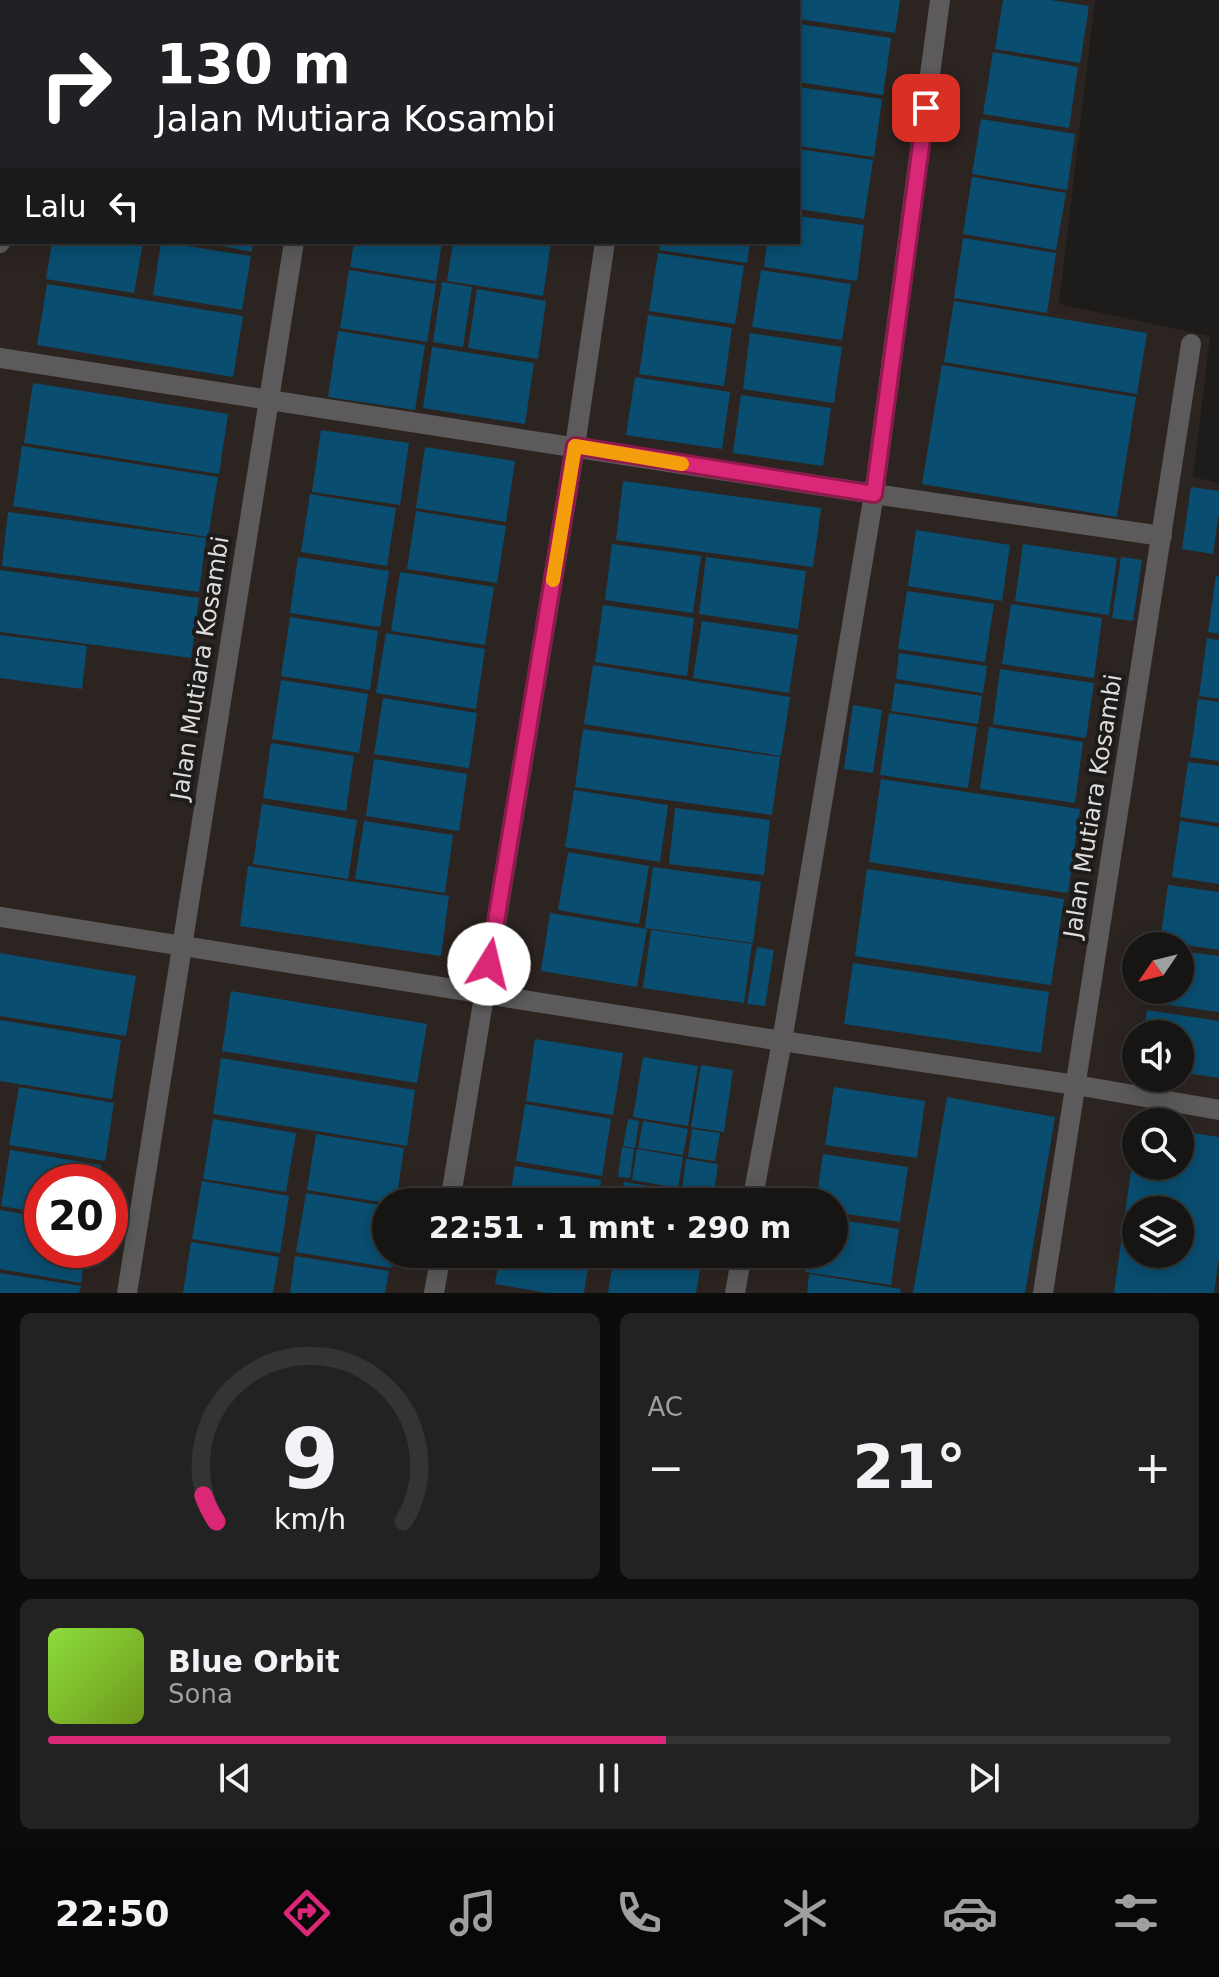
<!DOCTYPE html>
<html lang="id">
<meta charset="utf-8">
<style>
body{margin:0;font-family:"DejaVu Sans",sans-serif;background:#232222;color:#f1f3f6;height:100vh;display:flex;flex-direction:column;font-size:30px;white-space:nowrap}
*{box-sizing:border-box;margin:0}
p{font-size:26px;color:#9e9fa0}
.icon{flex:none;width:44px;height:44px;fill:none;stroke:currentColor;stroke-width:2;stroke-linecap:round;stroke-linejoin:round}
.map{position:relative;height:1293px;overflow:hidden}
.panel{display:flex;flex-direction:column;gap:20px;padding:20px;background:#0c0c0b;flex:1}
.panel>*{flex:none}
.guide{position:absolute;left:0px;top:0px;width:800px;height:244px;box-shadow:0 4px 20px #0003,0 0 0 2px #353434;background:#202124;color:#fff;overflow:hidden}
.needle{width:52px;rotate:235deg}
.tools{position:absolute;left:1122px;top:932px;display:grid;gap:16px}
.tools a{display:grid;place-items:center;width:72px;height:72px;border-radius:50%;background:#161514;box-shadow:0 4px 20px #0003,0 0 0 2px #353434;font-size:40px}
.speed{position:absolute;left:24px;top:1164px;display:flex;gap:16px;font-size:40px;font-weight:700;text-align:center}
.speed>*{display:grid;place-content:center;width:104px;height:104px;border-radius:50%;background:#161514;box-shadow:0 4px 20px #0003,0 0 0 2px #353434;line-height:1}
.speed .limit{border:12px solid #d22;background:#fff;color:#111}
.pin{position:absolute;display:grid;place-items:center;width:68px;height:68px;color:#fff;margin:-34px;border-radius:16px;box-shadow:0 4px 12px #0006}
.me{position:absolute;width:88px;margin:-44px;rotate:9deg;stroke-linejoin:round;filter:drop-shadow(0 0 6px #0008)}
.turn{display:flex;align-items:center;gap:28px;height:168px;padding:0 24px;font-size:36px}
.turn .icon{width:104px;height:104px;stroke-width:2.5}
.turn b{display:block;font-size:56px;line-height:68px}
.then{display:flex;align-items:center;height:76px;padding:0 24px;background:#0003;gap:16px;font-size:30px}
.big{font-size:60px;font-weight:700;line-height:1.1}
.panel .card{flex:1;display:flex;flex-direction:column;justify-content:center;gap:12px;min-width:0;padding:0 28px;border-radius:12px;background:#232222}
.panel .dial{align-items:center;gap:0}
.dial svg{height:208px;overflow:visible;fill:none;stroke:#353434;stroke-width:7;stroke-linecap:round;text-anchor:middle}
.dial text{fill:#f1f3f6;stroke:none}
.song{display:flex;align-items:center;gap:24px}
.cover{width:96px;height:96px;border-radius:12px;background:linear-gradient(135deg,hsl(90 70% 55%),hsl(80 70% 35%))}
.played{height:8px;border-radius:4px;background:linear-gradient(90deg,#db2777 55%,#353434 55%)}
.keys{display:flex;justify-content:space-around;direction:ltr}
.heat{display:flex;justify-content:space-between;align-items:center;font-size:44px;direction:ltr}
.panel .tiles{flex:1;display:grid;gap:20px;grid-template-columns:1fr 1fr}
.card:last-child{grid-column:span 2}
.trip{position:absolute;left:372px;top:1188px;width:476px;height:80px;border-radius:40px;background:#161514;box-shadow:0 4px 20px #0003,0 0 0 2px #353434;font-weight:700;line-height:80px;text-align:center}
.dock{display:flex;height:128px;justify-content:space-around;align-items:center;background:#090808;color:#9e9fa0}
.dock .icon{width:56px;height:56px}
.dock .active{color:#db2777}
.dock b{font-size:36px;color:#f1f3f6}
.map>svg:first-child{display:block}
.built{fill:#2c2420;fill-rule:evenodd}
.building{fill:#094e71;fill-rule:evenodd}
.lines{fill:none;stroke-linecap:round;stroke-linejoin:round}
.minor{stroke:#5c5a5a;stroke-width:20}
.route-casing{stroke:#8e194d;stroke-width:20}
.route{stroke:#db2777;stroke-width:14}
.slow{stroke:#f59e0b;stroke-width:14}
.labels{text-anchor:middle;stroke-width:8;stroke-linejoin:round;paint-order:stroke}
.street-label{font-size:24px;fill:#dfdddc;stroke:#1e1c1b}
</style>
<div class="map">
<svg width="1219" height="1293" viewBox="0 0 1219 1293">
<rect width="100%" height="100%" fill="#1e1c1b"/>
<path class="built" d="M0 0H1095L1059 304 1210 336 1193 477 1219 483V1293H0ZM2 2H798V242H2ZM1136 946H1180V990H1136ZM1136 1034H1180V1078H1136ZM1136 1122H1180V1166H1136ZM42 1182H110V1250H42ZM386 1202H834V1254H386ZM1136 1210H1180V1254H1136Z"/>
<g class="building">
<polygon points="798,0 900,0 895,33 798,19"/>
<polygon points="1003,0 1050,0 1089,6 1080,63 995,49"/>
<polygon points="800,24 891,38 883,95 798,82"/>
<polygon points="993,52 1078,67 1069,128 983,114"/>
<polygon points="798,87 882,99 874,157 798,146"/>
<polygon points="981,119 1075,134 1067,190 972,174"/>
<polygon points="798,149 873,160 864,219 798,209"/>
<polygon points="972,177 1066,193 1056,250 963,234"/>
<polygon points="798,216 864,225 857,281 764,267 767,242 798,242"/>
<polygon points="963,238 1056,253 1047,313 954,298"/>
<polygon points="52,242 143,242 134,293 46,279"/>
<polygon points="161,242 251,256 242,310 153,295"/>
<polygon points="201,242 253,242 252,252"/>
<polygon points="354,242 442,242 436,281 350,267"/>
<polygon points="453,242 551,242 543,296 447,281"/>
<polygon points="660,242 750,242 747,263 659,250"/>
<polygon points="658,253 744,266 735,324 649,311"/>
<polygon points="349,270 436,284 427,342 340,328"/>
<polygon points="761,270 851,284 842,340 752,327"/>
<polygon points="442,282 472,287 463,347 433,342"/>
<polygon points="47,284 243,316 233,377 37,345"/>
<polygon points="477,289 546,301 538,359 468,348"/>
<polygon points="954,301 1147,333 1137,394 944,362"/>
<polygon points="648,315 732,328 724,386 639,374"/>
<polygon points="338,331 425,345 415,410 328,397"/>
<polygon points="750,333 842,347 834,403 743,389"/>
<polygon points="432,347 534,363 525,424 423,408"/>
<polygon points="942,365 1136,397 1117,517 922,484"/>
<polygon points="635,377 730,392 722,449 626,435"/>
<polygon points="33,383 228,414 219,474 24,443"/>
<polygon points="741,395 831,408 823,466 733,453"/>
<polygon points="321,430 409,443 400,505 312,492"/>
<polygon points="22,446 218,477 208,537 13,506"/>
<polygon points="425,447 515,461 506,522 416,508"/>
<polygon points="623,481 821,508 813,567 616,540"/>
<polygon points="1191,487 1219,491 1219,512 1213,554 1182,549"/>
<polygon points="310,494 396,508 387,566 301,552"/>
<polygon points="416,511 506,526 497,583 407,569"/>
<polygon points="8,512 206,538 199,592 2,566"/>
<polygon points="916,530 1010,545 1002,601 908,586"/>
<polygon points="612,544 701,556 693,613 605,600"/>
<polygon points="1023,544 1117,558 1109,615 1015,601"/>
<polygon points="298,557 389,571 380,627 290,613"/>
<polygon points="706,557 806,571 798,629 699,614"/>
<polygon points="1121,557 1142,560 1133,621 1112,618"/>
<polygon points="0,570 199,598 191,658 0,632"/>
<polygon points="400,572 494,587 485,645 391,631"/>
<polygon points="1216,576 1219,577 1219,634 1208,632"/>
<polygon points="907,591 994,604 985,662 898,649"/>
<polygon points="1011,604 1102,618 1094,678 1002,664"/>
<polygon points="603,605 694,618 687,676 595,662"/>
<polygon points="290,617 378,631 370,690 281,676"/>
<polygon points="702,621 798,635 789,693 693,678"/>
<polygon points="386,633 485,649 476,709 376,693"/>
<polygon points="0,635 87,646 82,689 0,678"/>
<polygon points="1207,638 1219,640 1219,699 1199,696"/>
<polygon points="899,653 987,666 983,693 896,679"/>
<polygon points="593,665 790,697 781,756 584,724"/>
<polygon points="1000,669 1094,683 1086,738 993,724"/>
<polygon points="281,680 368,694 359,753 272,739"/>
<polygon points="895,683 982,696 978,724 891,711"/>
<polygon points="383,698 477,713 469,768 374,754"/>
<polygon points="1198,699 1219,702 1219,761 1190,757"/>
<polygon points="853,705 882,710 873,773 844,769"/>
<polygon points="889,713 977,727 968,788 880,775"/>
<polygon points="989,727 1083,742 1075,803 980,789"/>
<polygon points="583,729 780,757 772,815 575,787"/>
<polygon points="271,743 354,756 346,811 263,798"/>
<polygon points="374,759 467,774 459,831 366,816"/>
<polygon points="1188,762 1219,766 1219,823 1180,817"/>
<polygon points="881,779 1080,809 1068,893 869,862"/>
<polygon points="574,790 668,805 660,862 565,847"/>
<polygon points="262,804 357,820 348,879 253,864"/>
<polygon points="675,808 770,820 764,875 669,864"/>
<polygon points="364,821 453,835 445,893 355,879"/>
<polygon points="1180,821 1219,827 1219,884 1172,877"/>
<polygon points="568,852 649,866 639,924 558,910"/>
<polygon points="248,866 449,896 441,956 240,926"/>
<polygon points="653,867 761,882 753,943 645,928"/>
<polygon points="867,869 1064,899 1051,985 855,956"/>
<polygon points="1168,885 1219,892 1219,950 1160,941"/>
<polygon points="550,913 647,929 637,987 541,971"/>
<polygon points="651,930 752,944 744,1003 643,988"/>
<polygon points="757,947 774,950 765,1006 747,1004"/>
<polygon points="1180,951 1219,956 1219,1012 1148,1002 1149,990 1180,990"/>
<polygon points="0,953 136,976 126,1036 0,1016"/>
<polygon points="853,963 1049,992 1041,1053 844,1024"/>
<polygon points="231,991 427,1024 417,1083 222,1051"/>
<polygon points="1147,1010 1219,1021 1219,1078 1180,1072 1180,1034 1144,1034"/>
<polygon points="0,1020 121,1040 112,1099 0,1081"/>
<polygon points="535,1039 623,1053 613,1115 526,1101"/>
<polygon points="643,1057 698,1066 688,1126 633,1117"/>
<polygon points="221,1058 415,1090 407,1146 213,1114"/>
<polygon points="701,1065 733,1070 724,1132 691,1127"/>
<polygon points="19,1087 114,1103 105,1161 9,1145"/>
<polygon points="834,1087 925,1101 917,1158 825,1145"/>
<polygon points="947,1097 1055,1117 1025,1293 913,1293"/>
<polygon points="525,1104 611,1119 602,1176 516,1161"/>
<polygon points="213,1119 296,1133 286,1192 203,1179"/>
<polygon points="628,1119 639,1121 635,1148 623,1146"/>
<polygon points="643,1121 688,1129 683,1155 638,1148"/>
<polygon points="692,1129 720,1133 715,1161 688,1157"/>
<path d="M1180 1131 1219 1137V1257L1214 1293H1114L1134 1149 1136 1166H1180ZM1136 1210H1180V1254H1136Z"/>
<polygon points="316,1134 404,1148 396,1202 386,1203 307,1190"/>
<polygon points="622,1147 634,1149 630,1178 618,1177"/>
<polygon points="637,1149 683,1157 678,1188 632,1180"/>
<polygon points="10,1150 101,1165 98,1182 42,1182 42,1213 1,1206"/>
<polygon points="823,1154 908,1167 900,1222 834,1212 834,1202 816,1202"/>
<polygon points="686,1159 718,1164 714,1194 682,1189"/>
<polygon points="515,1166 601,1180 598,1202 509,1202"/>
<polygon points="202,1181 289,1196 280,1253 192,1239"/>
<polygon points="624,1182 712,1196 711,1202 621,1202"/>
<polygon points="306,1193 386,1206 386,1254 393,1254 391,1268 296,1252"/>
<polygon points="0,1210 42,1217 42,1250 86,1250 81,1283 0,1269"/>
<polygon points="834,1219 899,1229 891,1285 805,1272 808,1254 834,1254"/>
<polygon points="191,1242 279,1257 273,1293 183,1293"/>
<polygon points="500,1254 590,1254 584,1293 548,1293 495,1284"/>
<polygon points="614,1254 683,1254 702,1257 696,1293 608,1293"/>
<polygon points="295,1256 389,1271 385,1293 290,1293"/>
<polygon points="0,1273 81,1286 79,1293 0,1293"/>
<polygon points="809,1274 901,1289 900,1293 807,1293"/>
</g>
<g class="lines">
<g class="minor">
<polyline points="36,2 36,0"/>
<polyline points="331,2 332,0"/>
<polyline points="641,2 641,0"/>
<polyline points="0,243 2,230"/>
<polyline points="0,358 874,494 1162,536"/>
<polyline points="0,917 782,1041 1076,1085 1219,1110"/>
<polyline points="450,1202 575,446 605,242"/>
<polyline points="752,1202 782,1041 874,494 940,0"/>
<polyline points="127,1293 294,242"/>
<polyline points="434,1293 441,1254"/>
<polyline points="735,1293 742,1254"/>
<polyline points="1043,1293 1191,344"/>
</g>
</g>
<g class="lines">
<g class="route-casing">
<polyline id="route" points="489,964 575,446 874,494 926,108"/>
</g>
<use href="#route" class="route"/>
<polyline class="slow" points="553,580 575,446 682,464"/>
</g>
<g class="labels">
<g class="street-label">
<text transform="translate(200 668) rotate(-81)" y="8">Jalan Mutiara Kosambi</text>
<text transform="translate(1093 806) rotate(-81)" y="8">Jalan Mutiara Kosambi</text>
</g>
</g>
</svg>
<div class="tools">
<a><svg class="needle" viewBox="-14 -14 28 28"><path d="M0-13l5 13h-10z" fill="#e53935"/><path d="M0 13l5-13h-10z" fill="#9e9fa0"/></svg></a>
<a><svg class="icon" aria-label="sound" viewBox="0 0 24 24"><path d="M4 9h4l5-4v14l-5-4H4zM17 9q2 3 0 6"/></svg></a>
<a><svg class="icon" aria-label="search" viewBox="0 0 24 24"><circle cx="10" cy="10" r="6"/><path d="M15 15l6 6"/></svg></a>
<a><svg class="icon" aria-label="layers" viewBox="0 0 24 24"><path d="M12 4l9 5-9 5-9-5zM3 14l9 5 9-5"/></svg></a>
</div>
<div class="speed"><div class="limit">20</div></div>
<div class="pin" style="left:926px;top:108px;background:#d93025"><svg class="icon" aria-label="arrive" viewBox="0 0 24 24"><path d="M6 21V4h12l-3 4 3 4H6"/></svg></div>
<svg class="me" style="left:489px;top:964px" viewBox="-20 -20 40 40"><circle r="19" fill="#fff"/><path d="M0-13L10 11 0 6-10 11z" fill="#db2777"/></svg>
<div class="trip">22:51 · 1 mnt · 290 m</div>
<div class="guide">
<div class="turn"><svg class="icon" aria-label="right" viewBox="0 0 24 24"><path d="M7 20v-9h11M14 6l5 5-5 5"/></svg><div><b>130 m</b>Jalan Mutiara Kosambi</div></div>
<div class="then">Lalu<svg class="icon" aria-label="left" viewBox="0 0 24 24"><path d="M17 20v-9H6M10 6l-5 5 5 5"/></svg></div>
</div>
</div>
<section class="panel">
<div class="tiles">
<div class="card dial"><svg viewBox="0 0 100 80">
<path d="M14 69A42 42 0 1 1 86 69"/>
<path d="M14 69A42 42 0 0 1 9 59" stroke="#db2777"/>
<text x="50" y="56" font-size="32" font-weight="700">9</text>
<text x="50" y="72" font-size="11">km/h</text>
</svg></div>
<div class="card"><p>AC</p>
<div class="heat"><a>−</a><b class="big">21°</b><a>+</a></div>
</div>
<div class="card">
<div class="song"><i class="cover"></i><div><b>Blue Orbit</b><p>Sona</p></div></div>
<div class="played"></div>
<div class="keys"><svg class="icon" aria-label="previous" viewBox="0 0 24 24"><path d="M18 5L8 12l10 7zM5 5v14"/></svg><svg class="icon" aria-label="pause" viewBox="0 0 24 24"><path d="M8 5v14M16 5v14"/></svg><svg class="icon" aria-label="next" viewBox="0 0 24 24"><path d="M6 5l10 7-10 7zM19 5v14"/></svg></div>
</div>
</div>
</section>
<nav class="dock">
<b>22:50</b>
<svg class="icon active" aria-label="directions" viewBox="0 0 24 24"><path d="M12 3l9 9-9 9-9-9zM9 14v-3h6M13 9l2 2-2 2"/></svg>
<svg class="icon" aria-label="music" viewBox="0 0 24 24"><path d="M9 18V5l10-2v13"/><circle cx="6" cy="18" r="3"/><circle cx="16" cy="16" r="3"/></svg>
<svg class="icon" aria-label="phone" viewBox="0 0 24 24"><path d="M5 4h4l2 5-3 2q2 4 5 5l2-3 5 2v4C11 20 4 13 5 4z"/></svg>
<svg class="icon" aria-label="climate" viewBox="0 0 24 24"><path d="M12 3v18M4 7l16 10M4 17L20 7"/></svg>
<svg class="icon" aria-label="car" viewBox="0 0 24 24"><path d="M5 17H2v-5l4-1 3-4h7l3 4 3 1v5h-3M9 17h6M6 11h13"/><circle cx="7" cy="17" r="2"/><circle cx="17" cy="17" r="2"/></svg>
<svg class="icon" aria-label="filters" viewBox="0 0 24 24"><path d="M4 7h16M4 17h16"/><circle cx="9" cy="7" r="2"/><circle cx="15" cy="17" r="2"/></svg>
</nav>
